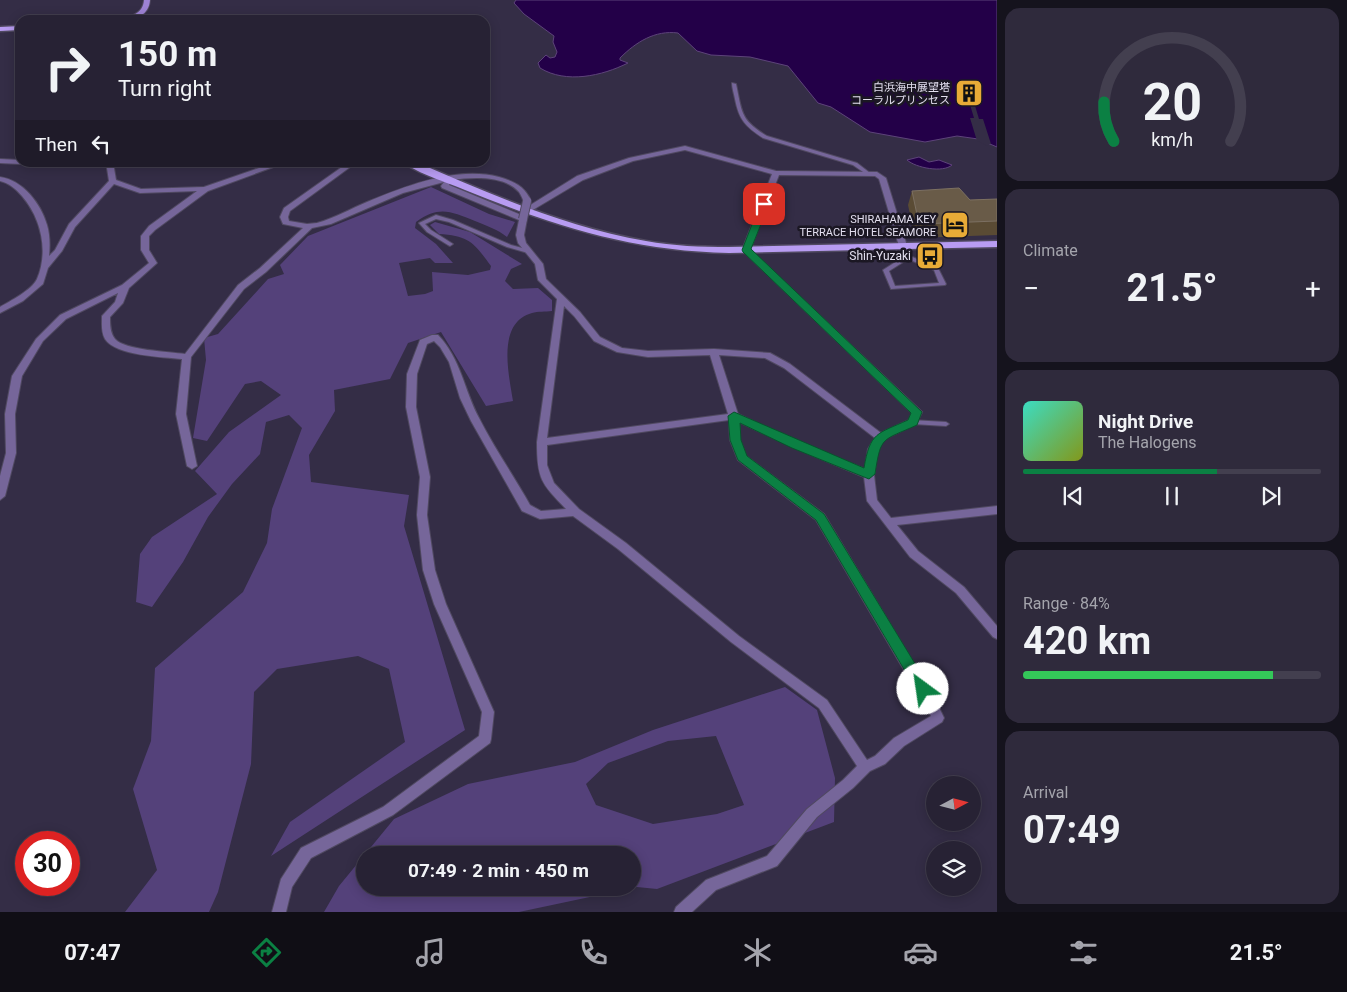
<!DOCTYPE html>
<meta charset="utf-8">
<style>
body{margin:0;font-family:Roboto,"Noto Sans JP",sans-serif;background:#2f2a3c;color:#f1f3f6;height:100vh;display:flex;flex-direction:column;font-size:19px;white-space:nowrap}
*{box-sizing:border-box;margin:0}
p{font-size:16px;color:#a4a4ac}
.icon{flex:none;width:28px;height:28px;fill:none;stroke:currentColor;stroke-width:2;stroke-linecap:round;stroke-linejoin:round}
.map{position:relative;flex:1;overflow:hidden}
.drawer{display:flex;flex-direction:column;gap:8px;padding:8px;background:#15131d;width:350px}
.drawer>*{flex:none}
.top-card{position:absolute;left:15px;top:15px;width:475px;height:152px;border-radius:15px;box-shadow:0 2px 12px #0003,0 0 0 1px #433f4f;background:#272234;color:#f1f3f6;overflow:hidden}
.needle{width:32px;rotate:83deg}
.tools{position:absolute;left:926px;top:776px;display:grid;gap:10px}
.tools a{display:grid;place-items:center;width:55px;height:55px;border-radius:50%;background:#272234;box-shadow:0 2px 12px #0003,0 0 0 1px #433f4f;font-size:25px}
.speed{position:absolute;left:15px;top:831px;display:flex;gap:10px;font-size:25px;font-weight:700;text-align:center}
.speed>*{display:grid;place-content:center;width:65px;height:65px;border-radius:50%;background:#272234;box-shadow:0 2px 12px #0003,0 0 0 1px #433f4f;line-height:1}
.speed .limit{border:8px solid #d22;background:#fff;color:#111}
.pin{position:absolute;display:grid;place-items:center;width:42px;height:42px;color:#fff;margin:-21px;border-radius:10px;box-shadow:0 2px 8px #0006}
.me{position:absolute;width:55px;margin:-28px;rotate:329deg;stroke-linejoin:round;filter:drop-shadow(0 0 4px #0008)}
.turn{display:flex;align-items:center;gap:18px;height:105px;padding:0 20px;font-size:22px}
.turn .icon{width:65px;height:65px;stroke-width:2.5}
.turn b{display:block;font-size:35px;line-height:42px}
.then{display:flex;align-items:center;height:48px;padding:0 20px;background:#0003;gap:10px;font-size:19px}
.big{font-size:38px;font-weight:700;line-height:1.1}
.drawer .widget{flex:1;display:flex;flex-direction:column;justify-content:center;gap:8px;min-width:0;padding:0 18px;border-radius:15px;background:#2f2a3c}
.drawer .dial{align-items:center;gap:0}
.dial svg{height:130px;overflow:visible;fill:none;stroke:#433f4f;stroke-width:7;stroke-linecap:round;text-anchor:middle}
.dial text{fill:#f1f3f6;stroke:none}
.song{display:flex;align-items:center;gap:15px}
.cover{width:60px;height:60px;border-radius:8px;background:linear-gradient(135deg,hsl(170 70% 55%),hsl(70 70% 35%))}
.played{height:5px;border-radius:2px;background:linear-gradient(90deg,#0b8043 65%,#433f4f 65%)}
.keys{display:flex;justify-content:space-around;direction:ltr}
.heat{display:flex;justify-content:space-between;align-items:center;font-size:28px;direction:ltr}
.charge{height:8px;border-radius:4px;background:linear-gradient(90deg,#34c759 84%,#433f4f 0)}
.trip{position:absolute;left:356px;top:846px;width:285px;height:50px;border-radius:25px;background:#272234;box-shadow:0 2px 12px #0003,0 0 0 1px #433f4f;font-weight:700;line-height:50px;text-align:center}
.tabs{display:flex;height:80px;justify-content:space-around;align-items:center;background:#100e15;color:#a4a4ac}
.tabs .icon{width:35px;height:35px}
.tabs .on{color:#0b8043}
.tabs b{font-size:22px;color:#f1f3f6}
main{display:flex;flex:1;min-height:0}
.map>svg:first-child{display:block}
.green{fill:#54417a;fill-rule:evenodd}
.water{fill:#230048;stroke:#5d437a}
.pier{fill:#342d46}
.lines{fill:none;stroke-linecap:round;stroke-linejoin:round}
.lane-casing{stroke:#504961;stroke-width:2}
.street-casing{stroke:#504961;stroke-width:2}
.secondary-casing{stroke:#504961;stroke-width:2}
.primary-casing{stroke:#504961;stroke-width:3}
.lane{fill:#76669a;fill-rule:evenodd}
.street{fill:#76669a;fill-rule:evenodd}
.secondary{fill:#9d82d5;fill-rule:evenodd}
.primary{fill:#b89cf2;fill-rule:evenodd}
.street-bridge-casing{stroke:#504961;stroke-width:10;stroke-linecap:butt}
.street-bridge{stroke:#76669a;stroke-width:8}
.wall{fill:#5a4b34}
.building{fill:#695b48;stroke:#7c7062}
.route{fill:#0b8043;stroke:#07532c}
.labels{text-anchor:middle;stroke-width:5;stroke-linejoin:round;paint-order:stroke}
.far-poi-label{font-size:11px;fill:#e3dfef;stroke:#1b1723;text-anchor:end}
.poi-label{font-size:12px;fill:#e3dfef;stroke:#1b1723;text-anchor:end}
</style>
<main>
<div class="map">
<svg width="997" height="912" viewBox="0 0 997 912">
<rect width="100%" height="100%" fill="#342d46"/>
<g class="green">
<path d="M431 187 489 214 515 222 507 237C497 229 487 226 475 221 451 212 440 205 416 222L415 228 436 244 453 263H435L430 258 399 263 408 296 425 294 433 291 432 272 468 275 490 270 491 266C474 243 470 236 439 234L430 225 435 222 470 232 522 264 511 269 505 281 513 289 538 288 552 300V311C545 312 538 311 532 313 496 323 509 375 513 401L486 406 441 332 408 343 390 379 334 390 335 411 309 455 311 482 409 495 404 526 465 730 271 856 290 822 405 742 389 669 358 656 277 669 254 692 251 764 218 892 209 912H125L157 870 133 789 151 741 155 668 243 592 267 543 272 509 302 428 289 415 266 422 260 454 232 484 208 517 183 562 152 607 136 602 140 554 152 537 217 494 195 471 229 432 281 395 261 381 245 384 207 441 193 438 206 360 204 338 218 334 268 279 284 274 280 265 308 236Z"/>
<path d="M785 687 817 710 835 778 834 822 657 889 637 887 519 912H324L339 886 394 819 468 784 575 762 653 730ZM716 736 744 805 717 814 653 824 596 805 586 784 608 763 668 741ZM365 855H632V888H365Z"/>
</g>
<g class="water">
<path d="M516 0H997V147L978 139 957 136 925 142 870 132 831 107 818 103 788 66 750 57 711 55 697 51 678 33C655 30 636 42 620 58V60L628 63C602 76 566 84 540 68L538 63 546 55 550 58 555 57 557 52 553 42 554 36 524 14 514 3Z"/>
<path d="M919 157 929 162 939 160 952 165C943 173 916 168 907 160Z"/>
</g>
<polygon class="pier" points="963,88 973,89 981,95 973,99 979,119 983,119 991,144 988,144 988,146 977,141 970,118 974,118 968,98 956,92"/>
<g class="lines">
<g class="lane-casing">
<g id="lane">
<path d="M732 83 736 84C742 112 740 120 767 136L857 163 870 173 866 174 853 165 763 138C746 127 739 120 735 99 734 94 732 88 732 83Z"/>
<polygon points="436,215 453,220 511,245 530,250 531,251 528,253 507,247 449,222 436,219 425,224 431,230 453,244 450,246 448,245 427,232 419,223"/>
<path d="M903 244 906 246 910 256 938 268 946 284 945 285 891 289 883 270 905 256 900 246ZM908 259 934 270 939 283 895 286 889 271Z"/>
<polygon points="911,420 946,422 949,424 946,426 913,424 911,424 910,422"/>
</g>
</g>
<g class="street-casing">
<g id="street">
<path d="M685 146 776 171 877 172 886 178 907 246 906 248H903L899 246 879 179 875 176 779 175 750 250 922 412 916 424 884 439 878 449 874 475 877 500 891 518 997 506V514L897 525 918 551 964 587 997 626V639L993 637 956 593 910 557 867 501 864 477 793 447 739 422 740 440 746 456 824 514 936 701 944 718 942 722 904 746 885 764 870 771 853 788 817 817 777 866 716 890 692 912H674L676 907 706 880 767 856 807 809 843 780 857 766 819 708 731 642 618 549 573 516 540 519 522 511 471 421 460 398 449 362 440 347 434 341 427 344 417 374 416 407 430 477 427 515 435 570 446 604 494 712 491 739 490 743 393 815 311 858 292 887 286 912H272L281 879 301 848 383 807 479 736 482 712 434 604 423 570 417 515 420 477 406 407 407 374 420 340 432 335H438C461 359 464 390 479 418 494 448 514 476 530 505L541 511 566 509C541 483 537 479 537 442L557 299 538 280 535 264 518 243 516 235 519 220 442 188 441 186 444 182 403 193 331 224 312 228 266 272 244 289 191 357 186 414 197 466 192 469 187 466 176 414 182 359C163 357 116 356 105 339 101 332 102 324 102 316L115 302 118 293 66 319 43 341 22 376 15 414 16 453 5 496 0 500V476L6 453 5 414 12 376 36 339 60 315 122 285 149 263 141 250V236L149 226 197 191 140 193 114 184 75 227 62 251 48 268 43 284 23 301 0 313V307C10 301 32 290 37 279 49 251 41 218 22 196 16 189 9 183 0 181V177C23 180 41 204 47 225 50 235 50 246 49 256L55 250 69 224 109 181 106 162H113L116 180 141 189 204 187 276 162H287L208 191 155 230 149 236V250L157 263 129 288 123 303 110 317C110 324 110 333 115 339 124 350 170 352 185 354L238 285 260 268 303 228 283 224 280 217 284 208 349 162H357L290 211 288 217 289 221 307 224 317 223C335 218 350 209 367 202 406 186 456 166 499 177 513 181 525 186 531 201L527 203H524C523 199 521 195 519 192 504 175 472 177 452 180L449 185 526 217 527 219 524 235 526 243 543 264 546 279 580 312 600 337 622 348 648 351 714 349 770 353 790 364 881 433 909 420 912 413 742 250 772 174 685 150 633 161 583 180 531 211H528L524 209 577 176 629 158ZM564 306 574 316 594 341 617 352 648 357 710 355 728 414 547 438ZM719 355 765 358 784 368 875 438 868 449 865 469 799 443 738 414ZM729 420 730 440 738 460 816 520 931 716 894 738 875 756 867 760 827 700 739 636 626 543 579 509 554 483 547 465V445Z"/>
<polygon points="0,159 20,160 20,162 23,162 20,164 0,163"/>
</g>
</g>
<g class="secondary-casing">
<path id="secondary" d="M144 0H150C149 15 136 20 123 20 133 15 143 13 144 0Z"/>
</g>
<g class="primary-casing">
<g id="primary">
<polygon points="20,26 20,30 0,31 0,27"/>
<path d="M403 162H416C490 194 566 227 646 241 673 246 701 247 729 247L997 241V247L729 253C632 251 554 226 465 190 447 182 418 174 403 162Z"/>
</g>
</g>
<use href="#lane" class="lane"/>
<use href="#street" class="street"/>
<use href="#secondary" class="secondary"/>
<use href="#primary" class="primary"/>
<g class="street-bridge-casing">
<polyline id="street-bridge" points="523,219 527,201"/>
</g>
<use href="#street-bridge" class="street-bridge"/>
</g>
<polygon class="wall" points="912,191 970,200 997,199 997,235 915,238 908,205"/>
<polygon class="building" points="959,188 970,200 997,199 997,221 919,224 912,191"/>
<path class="route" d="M764 201 769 204 751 249 922 412 917 425C882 441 881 435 875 474L869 479 792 448 740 423 741 440 747 456 824 514 928 685 930 689 928 693H918L816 520 738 460 730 440 728 416 734 412 864 468C870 432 877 434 908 420L911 413 743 252 742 250 760 204Z"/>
<defs>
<g id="building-square" transform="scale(1.4375)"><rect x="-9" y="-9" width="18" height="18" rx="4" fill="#e8ab37" stroke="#1b1723"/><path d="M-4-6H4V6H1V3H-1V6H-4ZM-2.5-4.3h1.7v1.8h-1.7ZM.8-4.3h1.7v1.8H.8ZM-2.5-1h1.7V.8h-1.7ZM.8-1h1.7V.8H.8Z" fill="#111"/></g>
<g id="hotel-square" transform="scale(1.4375)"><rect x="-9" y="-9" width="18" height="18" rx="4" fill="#e8ab37" stroke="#1b1723"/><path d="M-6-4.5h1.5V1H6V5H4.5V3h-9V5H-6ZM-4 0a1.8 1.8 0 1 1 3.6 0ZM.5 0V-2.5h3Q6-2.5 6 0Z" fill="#111"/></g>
<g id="bus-square" transform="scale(1.4375)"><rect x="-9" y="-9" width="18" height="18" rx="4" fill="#e8ab37" stroke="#1b1723"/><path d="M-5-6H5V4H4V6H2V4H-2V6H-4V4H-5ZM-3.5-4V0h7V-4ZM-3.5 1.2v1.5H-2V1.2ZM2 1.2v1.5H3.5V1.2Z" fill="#111"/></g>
</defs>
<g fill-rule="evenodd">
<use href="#building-square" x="969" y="93"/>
<use href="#hotel-square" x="955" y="225"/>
<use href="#bus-square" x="930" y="256"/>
</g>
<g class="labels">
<g class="far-poi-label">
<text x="950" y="91">白浜海中展望塔<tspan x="950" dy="13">コーラルプリンセス</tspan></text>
<text x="936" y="223">SHIRAHAMA KEY<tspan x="936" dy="13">TERRACE HOTEL SEAMORE</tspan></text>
</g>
<g class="poi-label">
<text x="911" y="260">Shin-Yuzaki</text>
</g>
</g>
</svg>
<div class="tools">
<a><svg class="needle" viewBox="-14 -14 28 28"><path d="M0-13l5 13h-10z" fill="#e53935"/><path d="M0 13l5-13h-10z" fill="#a4a4ac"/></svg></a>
<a><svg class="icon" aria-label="layers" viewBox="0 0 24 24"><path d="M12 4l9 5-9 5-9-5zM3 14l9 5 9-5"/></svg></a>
</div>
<div class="speed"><div class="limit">30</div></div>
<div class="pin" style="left:764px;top:204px;background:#d93025"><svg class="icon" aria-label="arrive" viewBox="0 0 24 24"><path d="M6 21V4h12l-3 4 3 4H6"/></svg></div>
<svg class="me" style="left:923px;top:689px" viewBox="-20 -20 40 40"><circle r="19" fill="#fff"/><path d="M0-13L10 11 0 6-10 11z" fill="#0b8043"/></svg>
<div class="trip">07:49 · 2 min · 450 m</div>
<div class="top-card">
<div class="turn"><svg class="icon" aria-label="right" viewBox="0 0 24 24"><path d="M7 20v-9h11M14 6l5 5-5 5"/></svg><div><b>150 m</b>Turn right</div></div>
<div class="then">Then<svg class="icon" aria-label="left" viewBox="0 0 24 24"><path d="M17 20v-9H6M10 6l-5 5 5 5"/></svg></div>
</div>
</div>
<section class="drawer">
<div class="widget dial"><svg viewBox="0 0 100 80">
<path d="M14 69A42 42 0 1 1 86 69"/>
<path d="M14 69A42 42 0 0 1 8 45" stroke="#0b8043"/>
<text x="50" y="56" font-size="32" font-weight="700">20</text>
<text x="50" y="72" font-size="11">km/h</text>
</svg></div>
<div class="widget"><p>Climate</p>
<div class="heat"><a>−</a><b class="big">21.5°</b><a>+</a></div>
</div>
<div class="widget">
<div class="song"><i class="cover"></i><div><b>Night Drive</b><p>The Halogens</p></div></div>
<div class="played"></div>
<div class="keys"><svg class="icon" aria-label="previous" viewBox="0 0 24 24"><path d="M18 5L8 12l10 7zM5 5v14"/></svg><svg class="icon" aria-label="pause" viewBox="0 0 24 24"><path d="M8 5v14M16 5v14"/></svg><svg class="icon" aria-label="next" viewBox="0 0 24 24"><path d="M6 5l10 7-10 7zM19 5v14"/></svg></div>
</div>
<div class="widget"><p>Range · 84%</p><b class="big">420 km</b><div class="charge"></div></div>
<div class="widget"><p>Arrival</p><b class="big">07:49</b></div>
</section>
</main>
<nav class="tabs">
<b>07:47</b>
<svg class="icon on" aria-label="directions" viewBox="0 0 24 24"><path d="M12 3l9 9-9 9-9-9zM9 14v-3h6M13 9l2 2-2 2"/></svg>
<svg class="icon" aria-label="music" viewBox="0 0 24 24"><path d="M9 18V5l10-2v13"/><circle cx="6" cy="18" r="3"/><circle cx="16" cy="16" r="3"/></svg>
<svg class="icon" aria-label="phone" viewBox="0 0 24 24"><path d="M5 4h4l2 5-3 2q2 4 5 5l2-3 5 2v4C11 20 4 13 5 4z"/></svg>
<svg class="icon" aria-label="climate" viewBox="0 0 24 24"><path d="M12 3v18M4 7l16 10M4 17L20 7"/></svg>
<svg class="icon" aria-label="car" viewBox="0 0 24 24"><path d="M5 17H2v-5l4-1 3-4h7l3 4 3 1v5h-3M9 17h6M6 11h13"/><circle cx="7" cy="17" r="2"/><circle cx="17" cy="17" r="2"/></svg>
<svg class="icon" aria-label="filters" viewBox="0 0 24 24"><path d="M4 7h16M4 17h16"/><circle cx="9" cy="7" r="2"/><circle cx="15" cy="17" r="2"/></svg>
<b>21.5°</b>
</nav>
